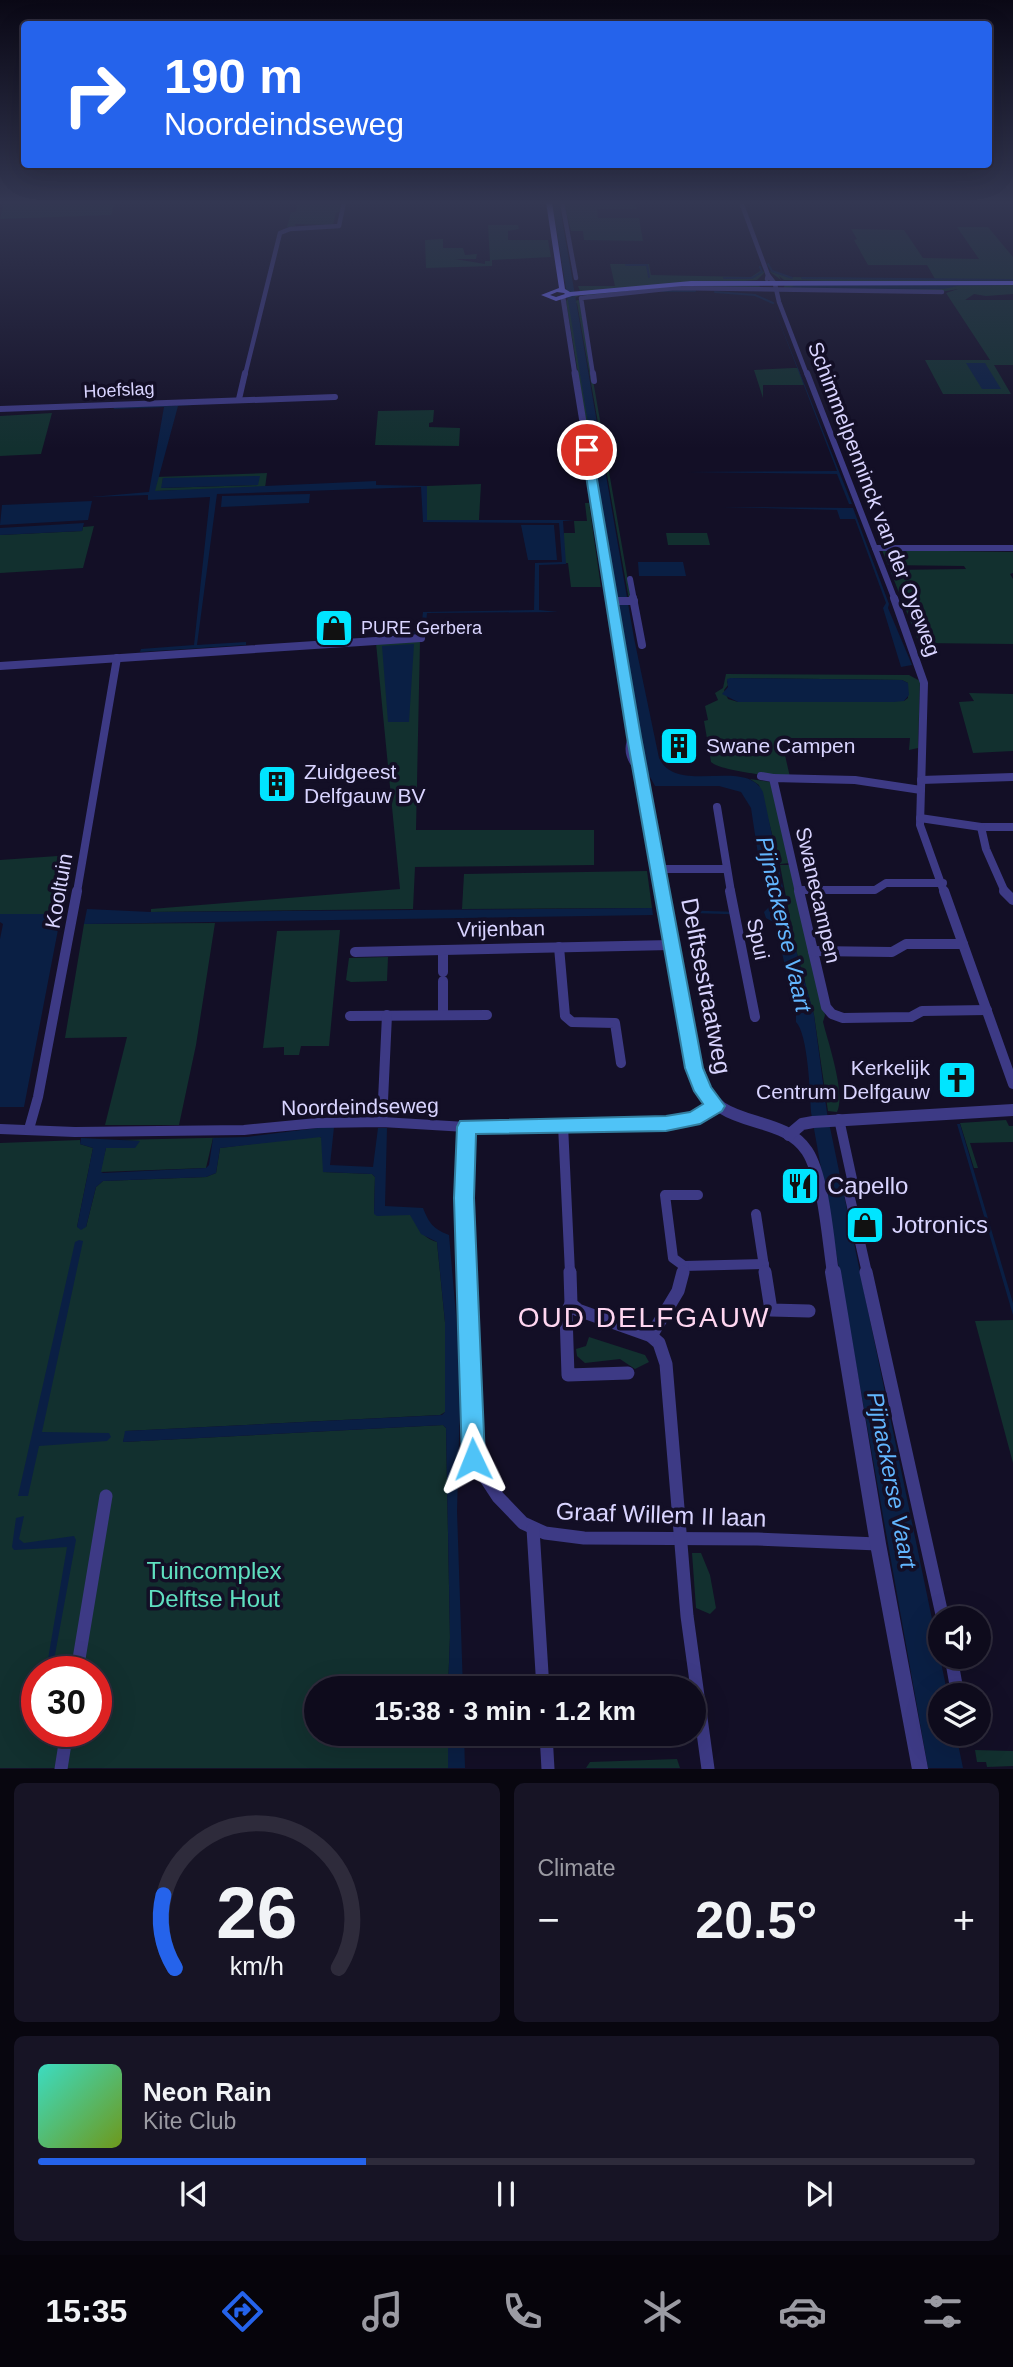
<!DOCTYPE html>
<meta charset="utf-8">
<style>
body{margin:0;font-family:Helvetica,sans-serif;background:#171425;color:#f1f3f6;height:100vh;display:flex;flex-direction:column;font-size:26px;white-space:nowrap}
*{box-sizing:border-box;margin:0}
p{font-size:23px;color:#9b9ba3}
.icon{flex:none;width:38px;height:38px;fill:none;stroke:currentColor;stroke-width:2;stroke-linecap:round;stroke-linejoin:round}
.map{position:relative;height:1769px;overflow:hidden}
.sheet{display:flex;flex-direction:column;gap:14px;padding:14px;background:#08060f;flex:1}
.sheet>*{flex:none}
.banner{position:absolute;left:21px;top:21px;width:971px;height:147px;border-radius:7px;box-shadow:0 7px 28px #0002,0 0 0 2px #2e2b3b;background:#2563eb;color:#fff;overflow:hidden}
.fabs{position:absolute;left:928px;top:1606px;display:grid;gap:14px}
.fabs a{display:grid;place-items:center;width:63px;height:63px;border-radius:50%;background:#0e0b1c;box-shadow:0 7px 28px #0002,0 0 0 2px #2e2b3b;font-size:35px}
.speed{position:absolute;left:21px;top:1656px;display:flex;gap:14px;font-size:35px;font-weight:700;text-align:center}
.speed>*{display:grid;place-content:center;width:91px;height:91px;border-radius:50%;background:#0e0b1c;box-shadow:0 7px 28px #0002,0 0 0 2px #2e2b3b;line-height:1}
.speed .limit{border:10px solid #d22;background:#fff;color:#111}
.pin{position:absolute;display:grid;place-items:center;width:60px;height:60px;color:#fff;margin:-30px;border:4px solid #fff;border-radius:50%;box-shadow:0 2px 7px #0007}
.me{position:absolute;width:77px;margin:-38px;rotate:358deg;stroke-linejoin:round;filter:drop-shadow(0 0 5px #0008)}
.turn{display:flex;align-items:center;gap:24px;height:147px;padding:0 28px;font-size:32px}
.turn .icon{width:91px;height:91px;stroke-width:2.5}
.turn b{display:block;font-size:49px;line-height:60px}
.big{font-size:52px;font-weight:700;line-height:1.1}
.sheet .widget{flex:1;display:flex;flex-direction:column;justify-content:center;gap:10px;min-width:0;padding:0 24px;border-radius:10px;background:#171425}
.sheet .dial{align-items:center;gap:0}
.dial svg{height:182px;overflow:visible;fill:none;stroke:#2e2b3b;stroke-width:7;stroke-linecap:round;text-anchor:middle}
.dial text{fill:#f1f3f6;stroke:none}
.song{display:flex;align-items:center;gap:21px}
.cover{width:84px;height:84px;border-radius:10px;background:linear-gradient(135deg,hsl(170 70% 55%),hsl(80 70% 35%))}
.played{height:7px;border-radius:4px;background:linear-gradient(90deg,#2563eb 35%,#2e2b3b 35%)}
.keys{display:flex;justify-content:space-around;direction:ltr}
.heat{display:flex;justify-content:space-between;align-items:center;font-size:38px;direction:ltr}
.sheet .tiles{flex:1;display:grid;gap:14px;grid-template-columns:1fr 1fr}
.widget:last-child{grid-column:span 2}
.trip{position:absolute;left:304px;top:1676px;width:402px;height:70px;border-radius:35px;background:#0e0b1c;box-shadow:0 7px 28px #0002,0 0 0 2px #2e2b3b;font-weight:700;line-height:70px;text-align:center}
.dock{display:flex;height:112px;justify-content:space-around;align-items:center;background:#06040b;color:#9b9ba3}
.dock .icon{width:49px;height:49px}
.dock .current{color:#2563eb}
.dock b{font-size:32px;color:#f1f3f6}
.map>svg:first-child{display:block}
.green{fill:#12302f;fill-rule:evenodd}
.water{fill:#0a1f44}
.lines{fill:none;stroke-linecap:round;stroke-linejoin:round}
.stream-far1{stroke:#0a1f44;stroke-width:2}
.stream{stroke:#0a1f44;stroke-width:2.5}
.minor-far4{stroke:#3d3a85;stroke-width:4.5}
.minor-far3{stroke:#3d3a85;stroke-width:6}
.minor-far2{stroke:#3d3a85;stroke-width:8}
.minor-far1{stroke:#3d3a85;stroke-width:10}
.minor{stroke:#3d3a85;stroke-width:13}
.tertiary-far4{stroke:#3d3a85;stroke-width:5}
.tertiary-far3{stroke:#3d3a85;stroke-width:7}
.tertiary-far2{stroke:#3d3a85;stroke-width:10}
.tertiary-far1{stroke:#3d3a85;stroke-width:12}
.tertiary{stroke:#3d3a85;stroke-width:16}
.secondary{fill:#6f6bff;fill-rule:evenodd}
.route{fill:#4fc3f7;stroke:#337fa1;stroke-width:2}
.labels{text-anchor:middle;stroke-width:7;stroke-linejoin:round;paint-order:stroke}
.far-street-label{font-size:18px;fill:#d9d4ff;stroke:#130f26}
.far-poi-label{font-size:18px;fill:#d9d4ff;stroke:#130f26;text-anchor:start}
.street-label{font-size:21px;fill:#d9d4ff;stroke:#130f26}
.poi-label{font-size:21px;fill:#d9d4ff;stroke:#130f26;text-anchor:start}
.water-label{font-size:23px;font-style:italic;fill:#62b6ff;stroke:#130f26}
.near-street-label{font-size:24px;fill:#d9d4ff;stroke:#130f26}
.near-poi-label{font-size:24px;fill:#d9d4ff;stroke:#130f26;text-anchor:start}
.near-park-label{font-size:24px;fill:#5fe0c0;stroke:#130f26}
.near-neighbourhood-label{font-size:28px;letter-spacing:2px;fill:#ffd6f0;stroke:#130f26}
</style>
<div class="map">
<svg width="1013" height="1769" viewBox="0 0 1013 1769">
<rect width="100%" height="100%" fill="#130f26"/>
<g class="green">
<polygon points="4,202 115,202 111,215 0,219"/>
<polygon points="299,202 340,202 340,211 336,213 333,225 295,224 296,226 287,227 291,212 295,212"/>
<polygon points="564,202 635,202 637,209 597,209 598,218 639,218 643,241 584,240 583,231 571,231"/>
<polygon points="488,225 518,225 519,229 508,231 508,240 548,240 551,257 492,260 492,266 426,268 425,240 443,239 443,248 463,248 465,255 477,254 476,259 455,259 485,264 485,261 490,261"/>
<polygon points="957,227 988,227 1013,257 1013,282 860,282 1013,284 1013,294 986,296 974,294 965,300 1013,300 1013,365 994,365 1011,394 943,394 925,360 990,360 946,293 958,289 941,292 781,291 785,285 826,281 784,280 779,276 781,280 769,271 788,277 935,279 927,265 868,265 854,240 857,239 851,229 904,230 923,258 979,259"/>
<polygon points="610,264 649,264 651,275 751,277 760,271 765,272 757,280 744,281 759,284 761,291 665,288 583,296 593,290 580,291 578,286 615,286"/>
<polygon points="580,295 568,302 579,300 626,569 631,599 629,600 577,303 570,307 617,600 615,598 566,301 571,296"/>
<polygon points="793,368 798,368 804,385 763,385 763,398 754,370"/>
<polygon points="434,410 433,422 429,423 429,427 460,428 459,446 375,445 378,411"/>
<polygon points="52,413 41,454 0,456 0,416"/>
<path d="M267 473 265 488 154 491 156 477ZM163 478 258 485 162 488Z"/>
<polygon points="481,484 479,520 426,520 427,486"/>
<polygon points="585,503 589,503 601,587 571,587 568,563 564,563 564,533 575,533 574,521 587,521"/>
<polygon points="94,526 83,568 0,573 0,535 82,531 83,527"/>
<polygon points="666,533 707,533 710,545 668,545"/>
<polygon points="882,550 1013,552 1013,573 1010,574 1013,579 1013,644 919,643 890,570 966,569 964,566 888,565"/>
<polygon points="420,641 416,830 594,830 594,865 415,867 413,909 151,912 151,909 400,889 376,643"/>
<path d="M726 674 909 675 920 681 918 748 909 750 910 738H781L790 777C775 777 721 771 711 762L704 721 708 720 705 706 718 700 715 693 723 688ZM731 678 902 680 908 683V698L904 701 738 702 728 699 724 690 728 685 727 681Z"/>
<polygon points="969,693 1013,694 1013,751 973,753 959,702 974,701"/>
<polygon points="750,779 771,782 790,863 780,864 759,785"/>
<polygon points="72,855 61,914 0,914 0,860"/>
<path d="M780 865H791L825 1015 823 1022C828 1042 846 1094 837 1112L828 1111 814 1015 796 950Z"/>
<polygon points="647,871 652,908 462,909 464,874"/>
<polygon points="215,923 196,1045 179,1125 105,1125 127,1037 65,1038 84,924"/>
<polygon points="340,930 329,1046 301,1046 299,1055 284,1055 284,1047 263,1048 277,931"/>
<polygon points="388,957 387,981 351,982 346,980 349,958"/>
<polygon points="1006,1120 1009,1126 1013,1126 1013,1142 970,1143 978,1168 974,1168 960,1123"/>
<path d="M316 1136 323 1138V1172L372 1174 375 1177 374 1214H410C420 1225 419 1237 437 1242L445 1322V1412L440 1415 126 1431 123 1442 443 1425 446 1428 450 1637 448 1689H317V1734H448V1768H0V1143L80 1140V1144L93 1148 77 1227H86L96 1187 103 1181 206 1177 216 1173 220 1148ZM37 1671H96V1731H37Z"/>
<polygon points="248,1137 213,1138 206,1168 100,1172 106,1148 134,1148 139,1141 118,1140"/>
<polygon points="1013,1320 1013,1463 975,1321"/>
<polygon points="589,1337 645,1355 649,1362 635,1369 620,1359 585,1363 577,1356 576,1349 586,1346"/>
<polygon points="692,1553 701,1553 710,1575 716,1608 710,1614 696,1608"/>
<polygon points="975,1750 1013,1751 1013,1766 987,1767 986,1762 977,1762"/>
<polygon points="677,1759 680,1768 586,1768 590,1762"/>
</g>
<g class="water">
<path d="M552 202H559L634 638 659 758C677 796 746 757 763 792L796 950 814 1015 827 1113 948 1696H940V1734H956L963 1768H928L811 1112C810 1093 808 1034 796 1022V1013L775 923 766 918 764 912 770 906 759 861 751 808 741 792 719 786H655L644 766Z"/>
<polygon points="796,285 1013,285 957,286 944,289 786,289"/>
<polygon points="772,303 852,504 849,504 837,474 687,472 837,471"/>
<polygon points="966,363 985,363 1001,389 982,389"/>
<polygon points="194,405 178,406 155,491 376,481 376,485 427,486 427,520 574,520 563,521 566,564 539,565 539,610 558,612 427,613 425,632 423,633 380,636 379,634 421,631 423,612 534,610 535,563 562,562 559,523 423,522 421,487 217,494 197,645 246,642 246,645 140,652 141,649 194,645 210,497 148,500 148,495 91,497 149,492 164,407 114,409 113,406"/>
<polygon points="260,476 258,485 161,488 163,478"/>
<polygon points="310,494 309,503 221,507 222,496"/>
<polygon points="92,501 88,520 0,525 2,505"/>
<polygon points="721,507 853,508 889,604 888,608 912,665 901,667 883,608 886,603 855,519 840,519 837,510"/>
<polygon points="84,523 82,531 0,535 0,528"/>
<polygon points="521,525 554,525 557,560 528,560"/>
<polygon points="638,562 683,562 686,576 639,576"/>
<polygon points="414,644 409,722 388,722 382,646"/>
<polygon points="731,678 902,680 908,683 909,695 904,701 894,702 738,702 722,694 728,687 727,679"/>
<polygon points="652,908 653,915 84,924 87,909 151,912"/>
<polygon points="0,914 61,914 24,1107 0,1107 0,939 3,924 0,922"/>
<polygon points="957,1124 960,1124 1013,1303 1013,1315"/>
<path d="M325 1127H334L330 1165 373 1167 378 1128H387L385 1206 423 1208C429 1223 433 1229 449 1235L458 1338 460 1403 457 1511 463 1689H448L450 1637 446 1428 443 1425 123 1442 125 1431 442 1415 445 1412V1322L437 1242 421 1234 410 1215 377 1216 374 1214 375 1177 372 1174 323 1172 321 1137 220 1148 216 1173 206 1177 103 1181 96 1187 86 1227 81 1230 77 1227 93 1148 80 1144 81 1138 140 1141 135 1148H106L101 1172 103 1173 206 1168 209 1165 213 1138 247 1137Z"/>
<polygon points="79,1240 83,1241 42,1432 109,1433 111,1437 107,1441 39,1446 28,1496 18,1496 75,1242"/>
<polygon points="24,1516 19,1539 24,1543 74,1536 76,1540 52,1671 46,1671 67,1547 14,1550 12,1547 16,1518"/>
<polygon points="448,1734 464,1734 465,1768 448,1768"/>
</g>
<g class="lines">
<g class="stream-far1">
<polyline points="768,264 772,271 792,278"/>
<polyline points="626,265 647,265 649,277"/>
<polyline points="724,278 752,278 762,272 760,267"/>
<polyline points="802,278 1013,280"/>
<polyline points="662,291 695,291"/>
<polyline points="715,292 755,295 773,303"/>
</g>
<polyline class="stream" points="700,912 732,913"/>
<g class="minor-far4">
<polyline points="562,202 576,278"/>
<polyline points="741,202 768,275 767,279"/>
<polyline points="768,275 775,284 779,302 807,375"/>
<polyline points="245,375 280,233 290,229 339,226 344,202"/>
<polyline points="593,375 581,298 675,288 942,292"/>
</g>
<g class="minor-far3">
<polyline points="593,373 594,381"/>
<polyline points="807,373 895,600"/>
<polyline points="239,399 245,373"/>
<polyline points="0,409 335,397"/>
<polyline points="875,548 1013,548"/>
<polyline points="630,579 634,600"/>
</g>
<g class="minor-far2">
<polyline points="633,598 642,645"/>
<polyline points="894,598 924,683 920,825 944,892"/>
<polyline points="611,601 634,601"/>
<polyline points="0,666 421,638"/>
<polyline points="761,776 773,778"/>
<polyline points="921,780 1013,777"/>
<polyline points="717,807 731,892"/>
<polyline points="920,818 981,827 1013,827"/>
<polyline points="981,827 986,849 1005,892"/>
<polyline points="659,869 726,869"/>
<polyline points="801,890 875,890 886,883 943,883"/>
<polyline points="77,892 117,658"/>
<polyline points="799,892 773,778 855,780 921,790"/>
</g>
<g class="minor-far1">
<polyline points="730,891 755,1017"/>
<polyline points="799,891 826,1007 832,1014 843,1018 911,1017 922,1011 987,1010"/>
<polyline points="944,891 1013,1084"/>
<polyline points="1004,891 1013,900"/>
<polyline points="559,947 565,1016 572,1022 615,1023 621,1063"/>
<polyline points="443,950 443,972"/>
<polyline points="813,951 892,952 906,944 963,944"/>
<polyline points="355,952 671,945"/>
<polyline points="443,981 443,1014"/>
<polyline points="350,1016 487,1015"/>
<polyline points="839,1119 852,1179 848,1189 867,1273"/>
<polyline points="382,1122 387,1015"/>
<polyline points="563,1125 570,1273"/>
<polyline points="466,1127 464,1198 467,1273"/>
<polyline points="0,1129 75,1132 244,1130 317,1123 382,1122 466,1127 650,1125 694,1119 716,1106"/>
<polyline points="29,1129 38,1097 77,891"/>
<polyline points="756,1214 765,1273"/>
<polyline points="684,1266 764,1264"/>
<polyline points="682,1273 684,1266 673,1258 665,1195 698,1195"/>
</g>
<g class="minor">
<polyline points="467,1272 473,1459 498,1497 523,1523 545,1533 584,1538 758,1539 878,1544"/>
<polyline points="570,1272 571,1304 578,1310 651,1336 659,1343 666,1364 687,1616 708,1769"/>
<polyline points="765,1272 771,1310 809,1311"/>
<polyline points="866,1272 943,1619"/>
<polyline points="571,1304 566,1314 568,1375 628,1373"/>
<polyline points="651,1336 678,1291 683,1272"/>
<polyline points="533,1529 543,1689"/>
<polyline points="951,1657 958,1696"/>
<polyline points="77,1671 106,1496"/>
<polyline points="546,1734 548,1769"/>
<polyline points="61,1769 67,1731"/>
</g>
<polyline class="tertiary-far4" points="563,298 575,375"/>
<polyline class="tertiary-far3" points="575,373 612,600"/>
<g class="tertiary-far2">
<polyline points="612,598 663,892"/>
<path d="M634 737C627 749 631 759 640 769"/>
</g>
<g class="tertiary-far1">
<path d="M662 891 697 1079C704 1090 711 1100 722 1108 748 1125 788 1122 807 1151 824 1177 828 1242 833 1273"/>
<polyline points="789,1135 802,1124 813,1122 1013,1110"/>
</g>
<polyline class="tertiary" points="833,1272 878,1544 920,1769"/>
<path class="secondary" d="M546 202H552L565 289 570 292 691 281H1013V285L682 286 572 296 556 301 541 295 559 288ZM557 292 564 293 565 294 556 297 550 295Z"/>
</g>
<linearGradient id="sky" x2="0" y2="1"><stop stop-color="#0a0815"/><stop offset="0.45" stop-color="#333752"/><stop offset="1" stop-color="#333752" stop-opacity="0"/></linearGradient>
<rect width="1013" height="449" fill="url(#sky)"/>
<polygon class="route" points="587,447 592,450 641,737 703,1068 711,1087 725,1106 722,1111 700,1124 666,1131 476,1134 474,1198 485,1459 481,1467 473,1470 465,1467 462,1459 454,1198 457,1127 460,1121 666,1116 690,1112 703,1104 694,1091 685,1068 627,737 582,450"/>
<defs>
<g id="shop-square" transform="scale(2.0125)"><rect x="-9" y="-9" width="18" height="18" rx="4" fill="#00e5ff" stroke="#130f26"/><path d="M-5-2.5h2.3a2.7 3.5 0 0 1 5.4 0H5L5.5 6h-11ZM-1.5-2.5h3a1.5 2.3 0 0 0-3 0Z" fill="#111"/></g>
<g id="building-square" transform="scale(2.0125)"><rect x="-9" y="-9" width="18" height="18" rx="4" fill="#00e5ff" stroke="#130f26"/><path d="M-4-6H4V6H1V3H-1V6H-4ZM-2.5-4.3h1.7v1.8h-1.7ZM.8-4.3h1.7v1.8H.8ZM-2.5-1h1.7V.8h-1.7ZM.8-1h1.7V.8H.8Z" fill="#111"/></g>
<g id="church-square" transform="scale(2.0125)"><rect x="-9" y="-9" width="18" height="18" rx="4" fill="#00e5ff" stroke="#130f26"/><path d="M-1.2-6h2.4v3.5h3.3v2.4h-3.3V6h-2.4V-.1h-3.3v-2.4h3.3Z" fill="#111"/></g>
<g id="restaurant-square" transform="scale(2.0125)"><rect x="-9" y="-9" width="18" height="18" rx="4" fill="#00e5ff" stroke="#130f26"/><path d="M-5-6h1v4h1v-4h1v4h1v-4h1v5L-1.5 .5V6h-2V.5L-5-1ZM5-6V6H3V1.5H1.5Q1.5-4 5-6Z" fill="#111"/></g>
</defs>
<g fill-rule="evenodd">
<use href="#shop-square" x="334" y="628"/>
<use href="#building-square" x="679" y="746"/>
<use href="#building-square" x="277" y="784"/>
<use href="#church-square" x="957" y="1080"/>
<use href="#restaurant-square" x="800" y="1186"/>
<use href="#shop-square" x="865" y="1225"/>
</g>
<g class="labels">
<g class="far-street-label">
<text transform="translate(119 390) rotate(-3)" y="6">Hoefslag</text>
</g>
<g class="far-poi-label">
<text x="361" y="634">PURE Gerbera</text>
</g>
<g class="street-label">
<text transform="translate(874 499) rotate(69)" y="7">Schimmelpenninck van der Oyeweg</text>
<text transform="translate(59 891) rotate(-80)" y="7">Kooltuin</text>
<text transform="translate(818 895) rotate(77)" y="7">Swanecampen</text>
<text transform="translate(501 929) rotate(-1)" y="7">Vrijenban</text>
<text transform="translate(758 939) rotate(78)" y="7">Spui</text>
<text transform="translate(360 1107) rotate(-1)" y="7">Noordeindseweg</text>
</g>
<g class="poi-label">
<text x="706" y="753">Swane Campen</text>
<text x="304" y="779">Zuidgeest<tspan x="304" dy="24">Delfgauw BV</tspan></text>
<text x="930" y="1075" text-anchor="end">Kerkelijk<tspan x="930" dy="24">Centrum Delfgauw</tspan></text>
</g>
<g class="water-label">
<text transform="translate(784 924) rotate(77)" y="8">Pijnackerse Vaart</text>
<text transform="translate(892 1480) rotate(79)" y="8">Pijnackerse Vaart</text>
</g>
<g class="near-street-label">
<text transform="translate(706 986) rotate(79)" y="8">Delftsestraatweg</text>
<text transform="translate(661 1515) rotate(2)" y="8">Graaf Willem II laan</text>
</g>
<g class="near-poi-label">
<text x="827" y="1194">Capello</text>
<text x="892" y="1233">Jotronics</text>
</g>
<g class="near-park-label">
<text x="214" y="1579">Tuincomplex<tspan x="214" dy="28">Delftse Hout</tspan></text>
</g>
<g class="near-neighbourhood-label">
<text x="644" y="1327">OUD DELFGAUW</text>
</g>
</g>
</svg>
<div class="fabs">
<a><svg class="icon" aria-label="sound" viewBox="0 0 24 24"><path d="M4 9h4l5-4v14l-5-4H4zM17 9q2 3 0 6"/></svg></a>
<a><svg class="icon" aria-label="layers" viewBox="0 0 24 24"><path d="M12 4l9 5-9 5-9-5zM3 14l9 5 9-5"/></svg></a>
</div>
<div class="speed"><div class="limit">30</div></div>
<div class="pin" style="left:587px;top:450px;background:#d93025"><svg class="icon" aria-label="arrive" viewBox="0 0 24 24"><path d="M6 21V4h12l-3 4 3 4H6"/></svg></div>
<svg class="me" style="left:473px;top:1459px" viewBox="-20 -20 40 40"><path d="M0-17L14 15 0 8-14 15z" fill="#4fc3f7" stroke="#fff" stroke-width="4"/></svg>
<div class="trip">15:38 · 3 min · 1.2 km</div>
<div class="banner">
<div class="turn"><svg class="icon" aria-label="right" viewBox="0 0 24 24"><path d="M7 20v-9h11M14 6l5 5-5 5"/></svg><div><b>190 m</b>Noordeindseweg</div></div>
</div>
</div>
<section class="sheet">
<div class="tiles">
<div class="widget dial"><svg viewBox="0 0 100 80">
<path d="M14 69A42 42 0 1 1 86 69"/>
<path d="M14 69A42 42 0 0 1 9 37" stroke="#2563eb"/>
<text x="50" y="56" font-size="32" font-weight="700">26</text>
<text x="50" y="72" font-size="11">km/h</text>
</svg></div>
<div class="widget"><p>Climate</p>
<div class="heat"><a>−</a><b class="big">20.5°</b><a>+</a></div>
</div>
<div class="widget">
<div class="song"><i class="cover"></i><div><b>Neon Rain</b><p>Kite Club</p></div></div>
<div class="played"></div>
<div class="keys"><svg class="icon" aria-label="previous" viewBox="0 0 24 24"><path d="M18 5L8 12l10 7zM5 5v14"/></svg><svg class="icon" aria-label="pause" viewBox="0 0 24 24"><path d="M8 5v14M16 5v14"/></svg><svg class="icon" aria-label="next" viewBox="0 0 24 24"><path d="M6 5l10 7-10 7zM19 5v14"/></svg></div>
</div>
</div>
</section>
<nav class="dock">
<b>15:35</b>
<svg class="icon current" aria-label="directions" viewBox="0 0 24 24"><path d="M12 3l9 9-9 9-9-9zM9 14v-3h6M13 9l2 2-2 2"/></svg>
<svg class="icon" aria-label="music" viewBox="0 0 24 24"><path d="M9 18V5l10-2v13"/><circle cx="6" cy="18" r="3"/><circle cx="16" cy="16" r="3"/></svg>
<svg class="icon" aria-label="phone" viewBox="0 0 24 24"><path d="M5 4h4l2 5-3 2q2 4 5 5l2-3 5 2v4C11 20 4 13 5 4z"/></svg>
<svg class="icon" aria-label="climate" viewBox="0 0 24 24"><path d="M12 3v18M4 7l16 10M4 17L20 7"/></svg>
<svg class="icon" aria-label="car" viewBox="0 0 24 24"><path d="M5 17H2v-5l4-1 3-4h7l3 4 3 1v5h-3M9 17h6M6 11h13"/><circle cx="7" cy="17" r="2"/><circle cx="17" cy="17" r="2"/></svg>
<svg class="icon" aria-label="filters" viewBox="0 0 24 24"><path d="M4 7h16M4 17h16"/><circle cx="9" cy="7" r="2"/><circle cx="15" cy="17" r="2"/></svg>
</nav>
